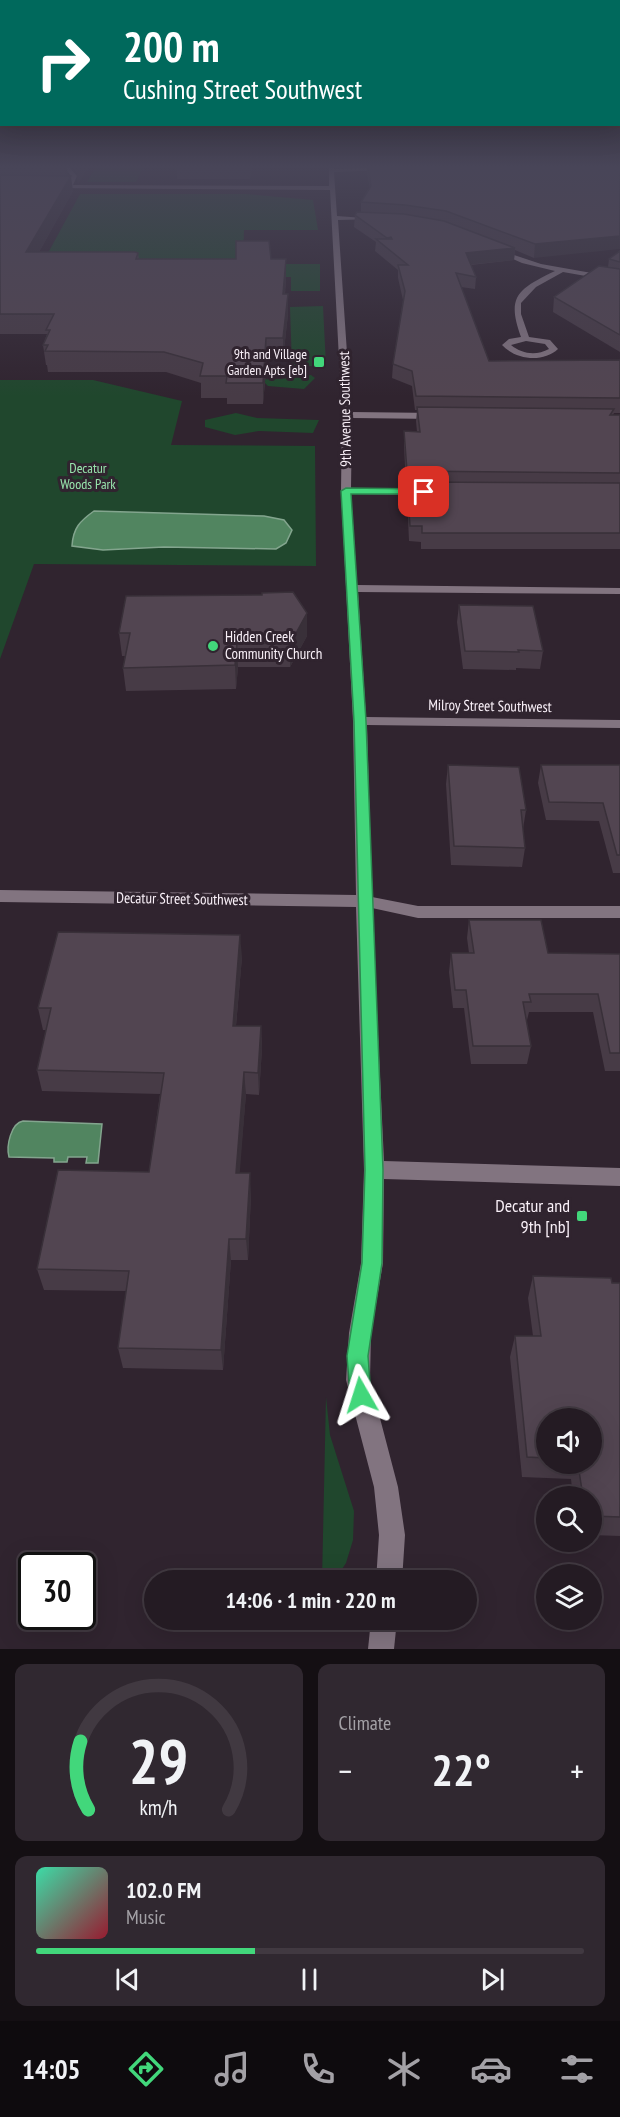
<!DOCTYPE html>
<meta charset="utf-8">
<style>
body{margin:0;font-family:"PT Sans Narrow",sans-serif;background:#302830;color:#f1f3f6;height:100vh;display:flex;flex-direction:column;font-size:22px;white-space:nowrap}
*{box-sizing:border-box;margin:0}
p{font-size:20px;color:#a3a1a6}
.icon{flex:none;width:33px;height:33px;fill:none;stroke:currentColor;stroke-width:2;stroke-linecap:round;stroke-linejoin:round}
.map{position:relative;height:1649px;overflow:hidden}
.sheet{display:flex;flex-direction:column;gap:15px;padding:15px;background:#140f13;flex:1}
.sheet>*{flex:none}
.banner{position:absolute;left:0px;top:0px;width:621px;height:126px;box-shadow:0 6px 24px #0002,0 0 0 2px #413941;background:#00695c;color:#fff;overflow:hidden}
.controls{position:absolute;left:536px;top:1408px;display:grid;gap:12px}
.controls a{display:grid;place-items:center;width:66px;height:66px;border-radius:50%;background:#241b23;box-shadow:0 6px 24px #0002,0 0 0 2px #413941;font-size:30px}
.speed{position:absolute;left:18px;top:1552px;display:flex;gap:12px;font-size:30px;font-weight:700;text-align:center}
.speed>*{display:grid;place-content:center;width:78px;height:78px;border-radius:50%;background:#241b23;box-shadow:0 6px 24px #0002,0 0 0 2px #413941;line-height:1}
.speed .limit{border:3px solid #111;border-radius:9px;background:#fff;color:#111}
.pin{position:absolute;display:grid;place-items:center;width:51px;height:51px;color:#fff;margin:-26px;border-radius:12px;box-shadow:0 3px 9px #0006}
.me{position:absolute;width:66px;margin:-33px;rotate:354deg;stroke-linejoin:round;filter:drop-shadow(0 0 4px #0008)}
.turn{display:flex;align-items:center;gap:21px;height:126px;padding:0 24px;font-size:27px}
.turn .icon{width:78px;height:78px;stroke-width:2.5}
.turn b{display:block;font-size:42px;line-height:51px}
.big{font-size:45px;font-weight:800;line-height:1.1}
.sheet .tile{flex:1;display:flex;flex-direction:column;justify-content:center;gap:9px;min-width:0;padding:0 21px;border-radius:12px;background:#302830}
.sheet .dial{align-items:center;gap:0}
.dial svg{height:156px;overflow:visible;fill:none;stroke:#413941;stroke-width:7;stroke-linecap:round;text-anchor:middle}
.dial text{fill:#f1f3f6;stroke:none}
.song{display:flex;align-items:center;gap:18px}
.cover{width:72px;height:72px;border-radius:9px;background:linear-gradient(135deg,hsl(160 70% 55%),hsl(350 70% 35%))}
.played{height:6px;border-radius:3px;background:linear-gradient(90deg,#42d77b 40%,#413941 40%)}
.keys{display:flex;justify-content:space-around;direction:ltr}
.heat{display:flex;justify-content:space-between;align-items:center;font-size:33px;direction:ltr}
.sheet .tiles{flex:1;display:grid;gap:15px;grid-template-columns:1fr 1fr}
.tile:last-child{grid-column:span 2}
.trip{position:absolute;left:144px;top:1570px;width:333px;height:60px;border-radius:30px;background:#241b23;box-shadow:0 6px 24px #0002,0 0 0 2px #413941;font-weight:800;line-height:60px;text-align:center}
.tab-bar{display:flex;height:96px;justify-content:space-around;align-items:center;background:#0e0b0e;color:#a3a1a6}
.tab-bar .icon{width:42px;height:42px}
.tab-bar .current{color:#42d77b}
.tab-bar b{font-size:27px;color:#f1f3f6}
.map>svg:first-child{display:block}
.green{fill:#20472d}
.water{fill:#518560;stroke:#83a58e;stroke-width:1.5}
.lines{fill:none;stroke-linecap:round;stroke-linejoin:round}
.minor{fill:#827480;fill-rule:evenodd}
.wall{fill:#473b46;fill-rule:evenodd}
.shaded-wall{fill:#393039}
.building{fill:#524551;stroke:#393039;stroke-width:1.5}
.route{fill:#42d77b;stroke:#2b8c50;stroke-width:1.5}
.poi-dot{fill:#42d77b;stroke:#30242f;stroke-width:2}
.labels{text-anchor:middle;stroke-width:6;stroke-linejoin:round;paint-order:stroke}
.far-poi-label{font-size:14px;fill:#f9f0f8;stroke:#30242f;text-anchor:end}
.far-park-label{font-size:14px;fill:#97e4ac;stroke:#30242f}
.street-label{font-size:15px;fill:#f9f0f8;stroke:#30242f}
.poi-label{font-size:15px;fill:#f9f0f8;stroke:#30242f;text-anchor:start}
.near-poi-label{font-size:18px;fill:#f9f0f8;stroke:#30242f;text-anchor:end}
</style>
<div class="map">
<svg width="620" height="1649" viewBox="0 0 620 1649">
<rect width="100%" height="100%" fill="#30242f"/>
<g class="green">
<polygon points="96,167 252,167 230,171 143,168 136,182 87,182"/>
<polygon points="80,194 247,194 313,200 318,230 244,230 243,259 237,264 320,264 320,291 291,291 291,277 151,276 41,266"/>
<polygon points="323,306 326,366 292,366 290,307"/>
<polygon points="311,375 315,378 304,389 268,386 265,383 249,384 228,380 281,379"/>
<polygon points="0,380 93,380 182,401 171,445 315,446 316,566 34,564 0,659"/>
<polygon points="236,413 257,418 319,420 313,433 259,431 235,435 205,427 205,420"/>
<polygon points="326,1397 330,1435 354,1511 353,1540 346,1563 334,1581 322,1581"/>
</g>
<g class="water">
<path d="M94 511 264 516 284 520 292 530 286 543 276 549 164 547 103 550 72 546C73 528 80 521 94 511Z"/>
<path d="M23 1121 102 1124 98 1163H86L87 1157H68L67 1162H54V1158L9 1157C6 1146 11 1123 23 1121Z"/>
</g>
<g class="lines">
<g class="minor">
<polygon points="64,167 69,167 77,176 73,185 329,186 329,167 333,167 334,169 408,167 406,169 334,172 337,216 377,219 338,220 351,412 437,413 442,416 437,419 352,418 351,488 425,489 430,492 425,495 351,494 357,585 620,588 620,594 358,592 366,717 620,720 620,728 367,725 372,897 418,906 620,906 620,918 418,918 372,908 384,1161 620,1168 620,1186 384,1179 383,1263 371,1333 370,1380 398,1487 405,1535 402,1581 376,1581 379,1535 374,1487 346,1380 349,1333 361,1263 364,1170 356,907 0,902 0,890 356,895 353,721 341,491 342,415 330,190 50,188 52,185 68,185 71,176"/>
<path d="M493 248 541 264 620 278V282L563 272 536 287 521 303V314L529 337 550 340 558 349C543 363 516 360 502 345L509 339 521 337C506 296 518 289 555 271L522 263 493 250ZM526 341 545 344 549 349C536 356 522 354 511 345Z"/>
<polygon points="371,1620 397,1620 394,1649 368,1649"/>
</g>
</g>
<g class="wall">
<polygon points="0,167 65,167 73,191 39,252 138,253 139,259 271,259 286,278 285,294 288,314 283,359 267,359 263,404 227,404 227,398 201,398 201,383 166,372 48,372 47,365 46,365 43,345 47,334 0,334"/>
<polygon points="71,167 88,167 78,184 77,172"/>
<polygon points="177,167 252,167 250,179 177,179"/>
<polygon points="367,167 620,167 534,258 515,250 514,260 471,265 476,277 475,289 461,287 489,361 620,360 620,413 614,413 613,415 620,415 620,549 421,549 421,542 409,541 407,497 407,486 406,486 404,446 404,431 417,432 416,421 417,410 415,410 412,386 392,378 393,364 403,300 398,278 398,270 375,251 376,242 354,227 355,215 361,212 361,202 370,189 367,173"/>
<polygon points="620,251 620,352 553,312 554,297 608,267 609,259"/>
<polygon points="459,605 543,651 540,669 516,668 516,670 463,669 457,622"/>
<polygon points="307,613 307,636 290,667 238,667 236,689 126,691 123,668 125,656 122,656 119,633"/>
<polygon points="448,765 526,810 523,829 525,848 522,867 451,865 446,784"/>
<polygon points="541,765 620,765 620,873 613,873 599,821 546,820 538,783"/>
<polygon points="469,920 548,953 620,954 620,1071 605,1071 593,1012 529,1012 527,1020 526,1020 531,1046 527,1064 471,1064 464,1008 453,1008 449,972 451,953 469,953 467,938"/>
<polygon points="242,957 236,1026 261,1026 262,1048 259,1095 246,1094 239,1173 251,1195 248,1260 231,1260 223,1370 123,1368 118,1348 126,1291 44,1290 37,1269 149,1172 160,1094 42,1091 37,1070 46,1030 43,1030 38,1008"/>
<path d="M533 1276 620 1283V1536L591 1535V1497H573L571 1479 522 1477 510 1357 515 1336H533L528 1298ZM546 1419 591 1464H546Z"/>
</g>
<g class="shaded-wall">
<polygon points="65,167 67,167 68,176 66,183"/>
<polygon points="77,167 88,167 78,184 76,168"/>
<polygon points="250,167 252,167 250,179"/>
<polygon points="71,176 73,191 29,270 26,252"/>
<polygon points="620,236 620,249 534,258 535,244"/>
<polygon points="515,248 514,260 465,265 466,253"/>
<polygon points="286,259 286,278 283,314 283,294"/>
<polygon points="288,294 288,314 283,359 283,338"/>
<polygon points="266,338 267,359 263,404 263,383"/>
<polygon points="307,613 307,636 290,667 290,644"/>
<polygon points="237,643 238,667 236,689 235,665"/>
<polygon points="240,935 242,957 234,1048 233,1026"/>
<polygon points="261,1026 262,1048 259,1095 258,1073"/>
<polygon points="244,1072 246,1094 238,1195 236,1173"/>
<polygon points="250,1173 251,1195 248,1260 246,1239"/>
<polygon points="229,1239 231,1260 223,1370 221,1350"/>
</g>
<g class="building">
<polygon points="0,167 65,167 0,168"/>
<polygon points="368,167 620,167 620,236 535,244 446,211 405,205 361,202 371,186"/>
<polygon points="0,175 71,176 26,252 135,252 138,253 136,259 236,259 236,241 269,241 271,259 286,259 283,294 288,294 283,338 266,338 263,383 226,383 227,376 200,376 203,363 164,352 45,351 48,345 43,345 50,330 46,330 54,314 0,314"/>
<polygon points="357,212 404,214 444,221 515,248 466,253 476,277 456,273 489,361 620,360 620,398 416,396 412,371 393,364 405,291 398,265 408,265 376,239 392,239 391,237 387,238 355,215"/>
<polygon points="620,251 620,262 609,259"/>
<polygon points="599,266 620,269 620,335 554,297"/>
<polygon points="417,407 614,409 610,415 620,415 620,473 407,471 404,431 420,432"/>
<polygon points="407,482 620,483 620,533 422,533 422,526 410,526"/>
<polygon points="293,592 307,613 290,644 237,643 235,665 123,668 130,633 119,633 126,596 262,595 262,593"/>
<polygon points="459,605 533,606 543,651 518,650 519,652 465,651"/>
<polygon points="448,765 519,767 526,810 521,810 525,848 454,846"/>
<polygon points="541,765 620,765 620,855 617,855 603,803 549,802"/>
<polygon points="469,920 541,920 548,953 620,954 620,1053 610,1053 598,994 529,994 531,1002 523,1002 531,1046 473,1046 466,990 455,990 451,953 474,953"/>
<polygon points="58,932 240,935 233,1026 261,1026 258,1073 244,1072 236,1173 250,1173 246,1239 229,1239 221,1350 118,1348 129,1271 37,1269 58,1170 149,1172 164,1073 37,1070 51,1008 38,1008"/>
<polygon points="533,1276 611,1278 612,1283 620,1283 620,1517 591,1516 591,1497 583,1497 578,1464 591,1464 591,1419 546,1419 546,1458 527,1457 515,1336 541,1336"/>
</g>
<linearGradient id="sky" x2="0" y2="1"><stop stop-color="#1a141a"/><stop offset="0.42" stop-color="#484558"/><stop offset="1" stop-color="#484558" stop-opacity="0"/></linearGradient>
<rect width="620" height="397" fill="url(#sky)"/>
<polygon class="route" points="346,488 424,489 428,492 424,494 351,494 366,721 383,1170 382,1263 368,1356 371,1395 368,1402 361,1405 353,1402 350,1395 347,1356 362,1263 365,1170 354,721 341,491"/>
<g class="poi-dot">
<rect x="313" y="356" width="12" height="12" rx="3"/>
<circle cx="213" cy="646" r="6"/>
<rect x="576" y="1210" width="12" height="12" rx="3"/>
</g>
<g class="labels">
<g class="far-poi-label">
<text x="307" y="359">9th and Village<tspan x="307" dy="16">Garden Apts [eb]</tspan></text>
</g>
<g class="far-park-label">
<text x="88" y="473">Decatur<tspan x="88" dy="16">Woods Park</tspan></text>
</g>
<g class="street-label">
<text transform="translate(345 409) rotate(-91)" y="5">9th Avenue Southwest</text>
<text transform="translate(490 706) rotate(1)" y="5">Milroy Street Southwest</text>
<text transform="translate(182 899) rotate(1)" y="5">Decatur Street Southwest</text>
</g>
<g class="poi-label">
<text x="225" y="642">Hidden Creek<tspan x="225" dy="17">Community Church</tspan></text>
</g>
<g class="near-poi-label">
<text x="570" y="1212">Decatur and<tspan x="570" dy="21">9th [nb]</tspan></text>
</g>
</g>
</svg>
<div class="controls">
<a><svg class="icon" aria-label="sound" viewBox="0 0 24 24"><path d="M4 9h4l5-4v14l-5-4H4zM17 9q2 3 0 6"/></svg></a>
<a><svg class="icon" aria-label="search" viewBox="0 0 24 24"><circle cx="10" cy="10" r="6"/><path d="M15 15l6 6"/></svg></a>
<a><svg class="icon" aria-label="layers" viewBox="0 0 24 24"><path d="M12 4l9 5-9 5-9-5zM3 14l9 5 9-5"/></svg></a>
</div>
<div class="speed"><div class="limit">30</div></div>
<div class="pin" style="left:424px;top:492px;background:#d93025"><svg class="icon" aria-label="arrive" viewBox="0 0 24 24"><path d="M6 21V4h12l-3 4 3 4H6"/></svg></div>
<svg class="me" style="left:361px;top:1395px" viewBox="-20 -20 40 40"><path d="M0-17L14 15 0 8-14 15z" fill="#42d77b" stroke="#fff" stroke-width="4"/></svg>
<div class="trip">14:06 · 1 min · 220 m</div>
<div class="banner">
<div class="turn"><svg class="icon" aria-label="right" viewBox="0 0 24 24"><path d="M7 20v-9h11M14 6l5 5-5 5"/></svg><div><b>200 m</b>Cushing Street Southwest</div></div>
</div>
</div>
<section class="sheet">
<div class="tiles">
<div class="tile dial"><svg viewBox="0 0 100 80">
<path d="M14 69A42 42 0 1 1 86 69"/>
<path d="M14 69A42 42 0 0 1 10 34" stroke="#42d77b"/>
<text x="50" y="56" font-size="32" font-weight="700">29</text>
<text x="50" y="72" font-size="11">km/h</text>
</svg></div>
<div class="tile"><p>Climate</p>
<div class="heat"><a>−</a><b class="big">22°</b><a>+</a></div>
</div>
<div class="tile">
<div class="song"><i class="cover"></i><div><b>102.0 FM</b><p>Music</p></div></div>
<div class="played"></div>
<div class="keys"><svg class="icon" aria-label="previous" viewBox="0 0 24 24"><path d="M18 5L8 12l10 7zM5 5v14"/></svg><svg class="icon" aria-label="pause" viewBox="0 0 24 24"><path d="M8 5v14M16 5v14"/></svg><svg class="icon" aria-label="next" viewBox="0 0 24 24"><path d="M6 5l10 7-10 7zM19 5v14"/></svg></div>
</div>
</div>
</section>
<nav class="tab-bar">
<b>14:05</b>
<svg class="icon current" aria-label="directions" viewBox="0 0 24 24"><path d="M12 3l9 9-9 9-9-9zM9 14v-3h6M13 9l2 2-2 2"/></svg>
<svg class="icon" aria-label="music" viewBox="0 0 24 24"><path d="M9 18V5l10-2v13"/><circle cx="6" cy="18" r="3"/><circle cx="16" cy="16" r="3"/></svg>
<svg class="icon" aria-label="phone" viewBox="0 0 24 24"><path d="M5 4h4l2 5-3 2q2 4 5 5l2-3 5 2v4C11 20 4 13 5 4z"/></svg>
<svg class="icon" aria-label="climate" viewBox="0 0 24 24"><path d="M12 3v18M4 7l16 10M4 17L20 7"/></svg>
<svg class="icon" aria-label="car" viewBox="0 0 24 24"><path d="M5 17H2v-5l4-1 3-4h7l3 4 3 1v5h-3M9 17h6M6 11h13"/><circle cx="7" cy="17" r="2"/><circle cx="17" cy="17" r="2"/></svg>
<svg class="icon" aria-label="filters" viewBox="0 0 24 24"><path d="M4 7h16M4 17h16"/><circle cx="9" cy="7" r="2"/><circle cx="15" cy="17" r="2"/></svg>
</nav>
